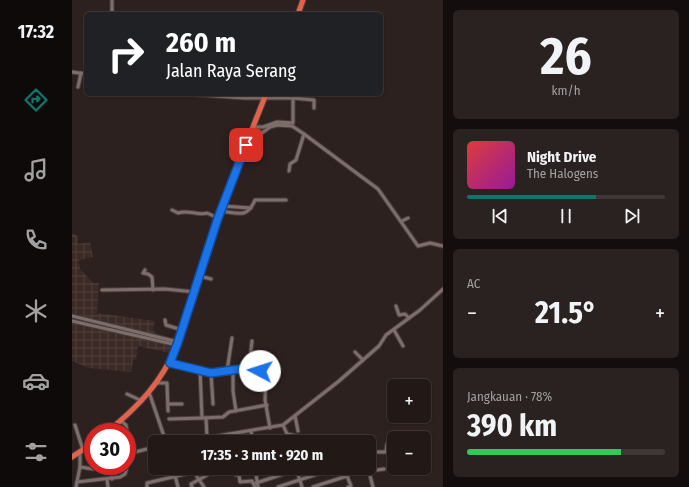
<!DOCTYPE html>
<html lang="id">
<meta charset="utf-8">
<style>
body{margin:0;font-family:"Fira Sans Condensed",sans-serif;background:#2a2220;color:#f1f3f6;height:100vh;display:flex;flex-direction:column;font-size:15px;white-space:nowrap}
*{box-sizing:border-box;margin:0}
p{font-size:13px;color:#a2a0a1}
.icon{flex:none;width:22px;height:22px;fill:none;stroke:currentColor;stroke-width:2;stroke-linecap:round;stroke-linejoin:round}
.map{position:relative;flex:1;overflow:hidden}
.side{display:flex;flex-direction:column;gap:10px;padding:10px;background:#130e0d;width:246px}
.side>*{flex:none}
.banner{position:absolute;left:12px;top:12px;width:299px;height:84px;border-radius:6px;box-shadow:0 1px 3px #0004,0 0 0 1px #3f3836;background:#202124;color:#fff;overflow:hidden}
.buttons{position:absolute;left:315px;top:379px;display:grid;gap:8px}
.buttons a{display:grid;place-items:center;width:44px;height:44px;border-radius:6px;background:#221917;box-shadow:0 1px 3px #0004,0 0 0 1px #3f3836;font-size:20px}
.speed{position:absolute;left:12px;top:423px;display:flex;gap:8px;font-size:20px;font-weight:700;text-align:center}
.speed>*{display:grid;place-content:center;width:52px;height:52px;border-radius:50%;background:#221917;box-shadow:0 1px 3px #0004,0 0 0 1px #3f3836;line-height:1}
.speed .limit{border:6px solid #d22;background:#fff;color:#111}
.pin{position:absolute;display:grid;place-items:center;width:34px;height:34px;color:#fff;margin:-17px;border-radius:8px;box-shadow:0 2px 6px #0006}
.me{position:absolute;width:44px;margin:-22px;rotate:275deg;stroke-linejoin:round;filter:drop-shadow(0 0 3px #0008)}
.turn{display:flex;align-items:center;gap:14px;height:84px;padding:0 16px;font-size:18px}
.turn .icon{width:52px;height:52px;stroke-width:2.5}
.turn b{display:block;font-size:28px;line-height:34px}
.big{font-size:30px;font-weight:700;line-height:1.1}
.side .tile{flex:1;display:flex;flex-direction:column;justify-content:center;gap:6px;min-width:0;padding:0 14px;border-radius:6px;background:#2a2220}
.side .dial{align-items:center;gap:0}
.dial b{font-size:52px;line-height:1}
.song{display:flex;align-items:center;gap:12px}
.cover{width:48px;height:48px;border-radius:6px;background:linear-gradient(135deg,hsl(0 70% 55%),hsl(300 70% 35%))}
.played{height:4px;border-radius:2px;background:linear-gradient(90deg,#0f766e 65%,#3f3836 65%)}
.keys{display:flex;justify-content:space-around;direction:ltr}
.heat{display:flex;justify-content:space-between;align-items:center;font-size:22px;direction:ltr}
.charge{height:6px;border-radius:3px;background:linear-gradient(90deg,#34c759 78%,#3f3836 0)}
.trip{position:absolute;left:76px;top:435px;width:228px;height:40px;border-radius:6px;background:#221917;box-shadow:0 1px 3px #0004,0 0 0 1px #3f3836;font-weight:700;line-height:40px;text-align:center}
main{display:flex;flex:1;min-height:0}
.dock{display:flex;flex-direction:column;width:72px;justify-content:space-around;align-items:center;background:#0e0a09;color:#a2a0a1}
.dock .icon{width:28px;height:28px}
.dock .selected{color:#0f766e}
.dock b{font-size:18px;color:#f1f3f6}
.map>svg:first-child{display:block}
.industrial{fill:url(#industrial-grid)}
.lines{fill:none;stroke-linecap:round;stroke-linejoin:round}
.minor-casing{stroke:#483e3c;stroke-width:5}
.highway-casing{stroke:#483e3c;stroke-width:7}
.minor{stroke:#7d6e6b;stroke-width:3}
.highway{stroke:#e2634c;stroke-width:5}
.route-casing{stroke:#114b97;stroke-width:10}
.route{stroke:#1a73e8;stroke-width:7}
</style>
<main>
<nav class="dock">
<b>17:32</b>
<svg class="icon selected" aria-label="directions" viewBox="0 0 24 24"><path d="M12 3l9 9-9 9-9-9zM9 14v-3h6M13 9l2 2-2 2"/></svg>
<svg class="icon" aria-label="music" viewBox="0 0 24 24"><path d="M9 18V5l10-2v13"/><circle cx="6" cy="18" r="3"/><circle cx="16" cy="16" r="3"/></svg>
<svg class="icon" aria-label="phone" viewBox="0 0 24 24"><path d="M5 4h4l2 5-3 2q2 4 5 5l2-3 5 2v4C11 20 4 13 5 4z"/></svg>
<svg class="icon" aria-label="climate" viewBox="0 0 24 24"><path d="M12 3v18M4 7l16 10M4 17L20 7"/></svg>
<svg class="icon" aria-label="car" viewBox="0 0 24 24"><path d="M5 17H2v-5l4-1 3-4h7l3 4 3 1v5h-3M9 17h6M6 11h13"/><circle cx="7" cy="17" r="2"/><circle cx="17" cy="17" r="2"/></svg>
<svg class="icon" aria-label="filters" viewBox="0 0 24 24"><path d="M4 7h16M4 17h16"/><circle cx="9" cy="7" r="2"/><circle cx="15" cy="17" r="2"/></svg>
</nav>
<div class="map">
<svg width="371" height="487" viewBox="0 0 371 487">
<defs>
<pattern id="industrial-grid" width="8" height="8" patternUnits="userSpaceOnUse"><rect width="8" height="8" fill="#3c2a26"/><path d="M0 4h8M4 0v8" fill="none" stroke="#4f3f3b"/></pattern>
</defs>
<rect width="100%" height="100%" fill="#2d211f"/>
<polygon class="industrial" points="0,234 3,234 6,237 6,244 18,242 21,257 7,260 8,269 21,283 27,283 25,313 83,321 81,329 83,333 103,339 98,353 66,346 64,359 61,360 59,372 17,368 0,361"/>
<g class="lines">
<g class="minor-casing">
<g id="minor">
<polyline points="40,14 40,0"/>
<polyline points="0,72 14,74"/>
<polyline points="6,87 9,73"/>
<polyline points="113,94 173,98 221,98 221,123 205,122 191,127 181,127"/>
<polyline points="221,98 242,100 242,108"/>
<polyline points="180,131 190,133 198,127 205,125 220,126 232,134 306,189 346,246 358,243 371,246"/>
<polyline points="217,171 218,164 224,160 232,134"/>
<polyline points="150,206 179,208"/>
<path d="M100 210 106 213C116 209 126 216 135 213L146 218"/>
<path d="M148 211C166 213 175 219 183 200H214"/>
<polyline points="330,221 336,218"/>
<polyline points="73,270 71,273 76,274 80,277 81,290"/>
<polyline points="128,276 139,279"/>
<polyline points="30,290 93,289 123,292"/>
<polyline points="324,306 327,315 333,314 337,318"/>
<polyline points="0,316 106,342"/>
<polyline points="93,320 94,325 110,330"/>
<polyline points="0,321 105,345"/>
<polyline points="322,330 331,346"/>
<polyline points="283,352 291,360"/>
<polyline points="98,363 128,370 130,418 151,417 157,412 195,405"/>
<polyline points="177,368 180,341"/>
<path d="M128 370C153 377 169 363 194 373L193 400 198 428"/>
<polyline points="161,370 161,391 164,411"/>
<polyline points="155,371 160,338"/>
<polyline points="139,373 141,404"/>
<polyline points="85,383 95,383 96,411"/>
<polyline points="77,392 94,442"/>
<polyline points="55,394 70,401"/>
<polyline points="97,404 110,404"/>
<polyline points="223,416 226,431"/>
<polyline points="134,418 135,437"/>
<polyline points="97,419 130,418"/>
<polyline points="49,421 54,425 55,431"/>
<polyline points="3,425 11,450"/>
<polyline points="211,425 215,434 255,442"/>
<polyline points="179,431 181,442"/>
<polyline points="25,432 29,429"/>
<polyline points="157,434 157,442"/>
<polyline points="57,442 59,453"/>
<polyline points="109,442 211,425 267,381 307,346 314,335 348,310 371,289"/>
<polyline points="297,452 314,452 315,444"/>
<polyline points="37,466 40,479"/>
<polyline points="8,467 21,469"/>
<polyline points="101,468 106,487"/>
<polyline points="161,468 164,470 164,475 167,475 168,482 180,481 183,487"/>
<polyline points="183,468 186,487"/>
<polyline points="224,468 230,487"/>
<polyline points="296,468 301,487"/>
<polyline points="298,471 312,469"/>
<polyline points="183,473 197,468"/>
<polyline points="141,474 152,472 152,468"/>
<polyline points="275,476 279,486 276,487"/>
<polyline points="35,479 36,487"/>
<polyline points="5,482 48,477 53,474 59,453 83,447"/>
<polyline points="184,483 230,468"/>
<polyline points="4,487 8,467 8,452"/>
<polyline points="75,487 75,483 122,472 132,487"/>
<polyline points="120,487 119,484 137,474 138,468"/>
<polyline points="206,487 264,468"/>
<polyline points="241,487 275,476 278,474 276,468"/>
</g>
</g>
<g class="highway-casing">
<g id="highway">
<polyline points="226,14 231,0"/>
<path d="M35 432C66 407 90 382 105 345L148 211 194 94"/>
<polyline points="0,457 21,443"/>
</g>
</g>
<use href="#minor" class="minor"/>
<use href="#highway" class="highway"/>
</g>
<g class="lines">
<g class="route-casing">
<polyline id="route" points="174,145 146,218 106,342 98,363 139,373 176,368 188,371"/>
</g>
<use href="#route" class="route"/>
</g>
</svg>
<div class="buttons">
<a>+</a>
<a>−</a>
</div>
<div class="speed"><div class="limit">30</div></div>
<div class="pin" style="left:174px;top:145px;background:#d93025"><svg class="icon" aria-label="arrive" viewBox="0 0 24 24"><path d="M6 21V4h12l-3 4 3 4H6"/></svg></div>
<svg class="me" style="left:188px;top:371px" viewBox="-20 -20 40 40"><circle r="19" fill="#fff"/><path d="M0-13L10 11 0 6-10 11z" fill="#1a73e8"/></svg>
<div class="trip">17:35 · 3 mnt · 920 m</div>
<div class="banner">
<div class="turn"><svg class="icon" aria-label="right" viewBox="0 0 24 24"><path d="M7 20v-9h11M14 6l5 5-5 5"/></svg><div><b>260 m</b>Jalan Raya Serang</div></div>
</div>
</div>
<section class="side">
<div class="tile dial"><b>26</b><p>km/h</p></div>
<div class="tile">
<div class="song"><i class="cover"></i><div><b>Night Drive</b><p>The Halogens</p></div></div>
<div class="played"></div>
<div class="keys"><svg class="icon" aria-label="previous" viewBox="0 0 24 24"><path d="M18 5L8 12l10 7zM5 5v14"/></svg><svg class="icon" aria-label="pause" viewBox="0 0 24 24"><path d="M8 5v14M16 5v14"/></svg><svg class="icon" aria-label="next" viewBox="0 0 24 24"><path d="M6 5l10 7-10 7zM19 5v14"/></svg></div>
</div>
<div class="tile"><p>AC</p>
<div class="heat"><a>−</a><b class="big">21.5°</b><a>+</a></div>
</div>
<div class="tile"><p>Jangkauan · 78%</p><b class="big">390 km</b><div class="charge"></div></div>
</section>
</main>
